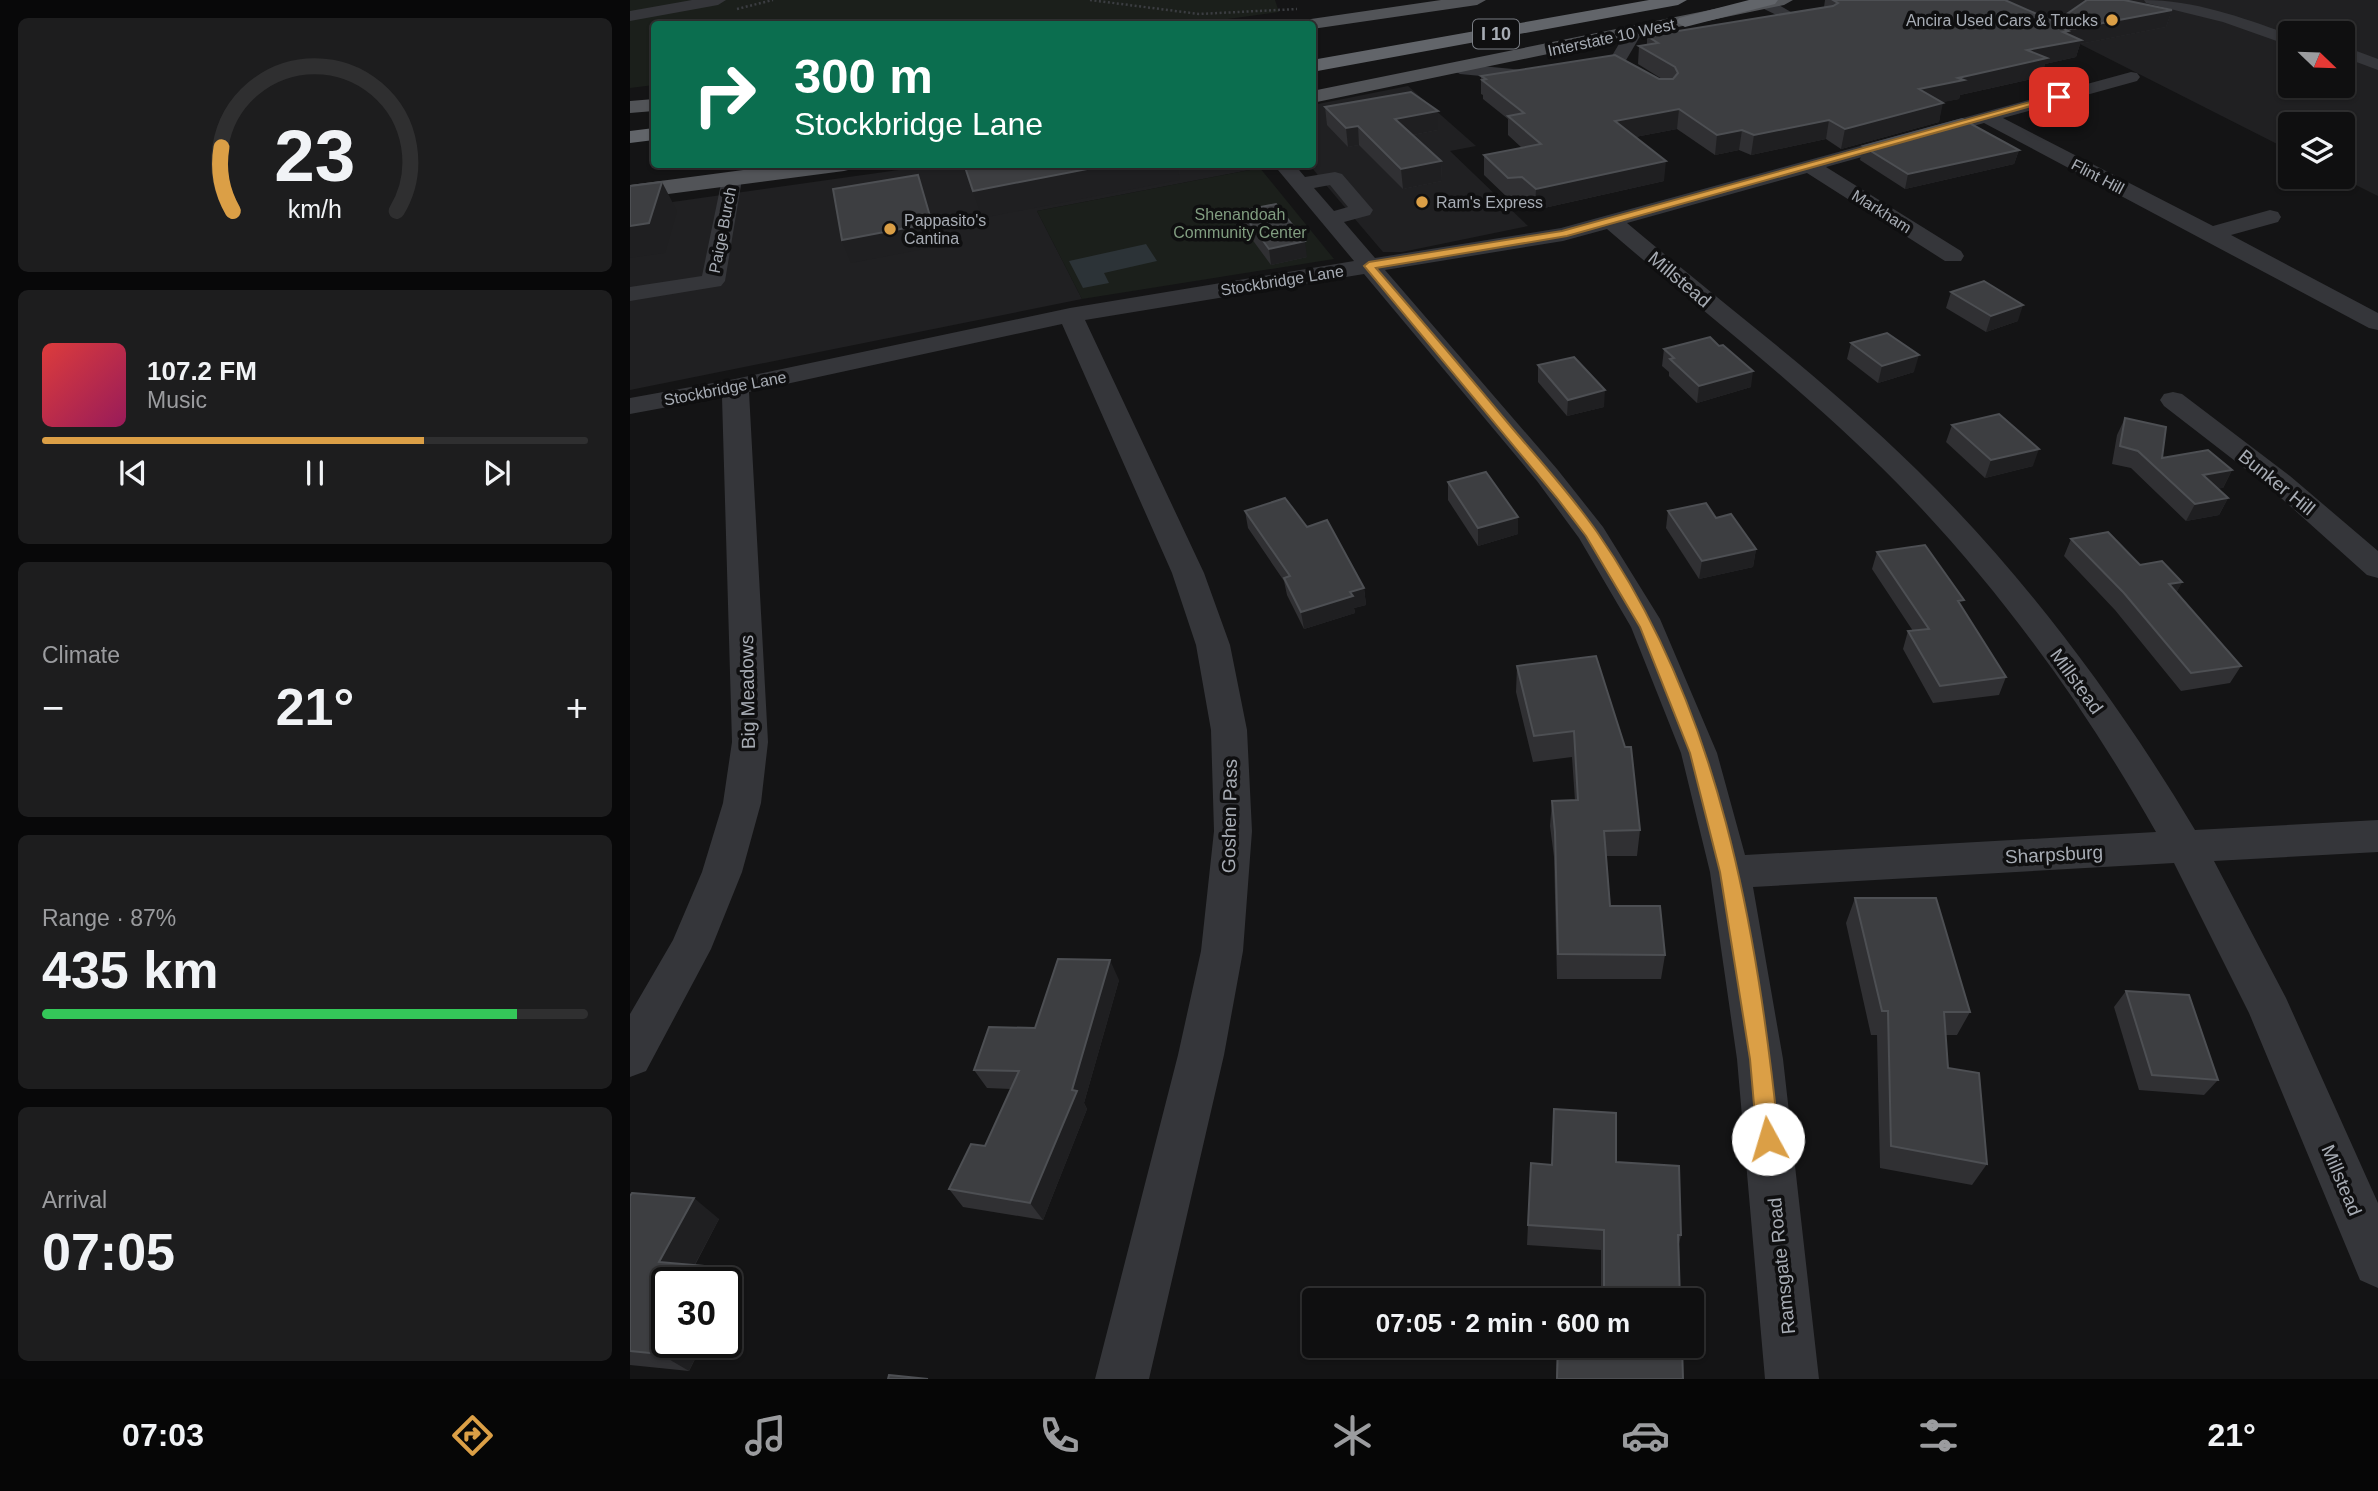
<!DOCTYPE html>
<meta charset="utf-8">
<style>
body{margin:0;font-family:Arial,sans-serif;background:#1d1d1e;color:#f1f3f6;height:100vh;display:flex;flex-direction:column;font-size:26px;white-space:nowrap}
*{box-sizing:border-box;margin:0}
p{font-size:23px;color:#9b9c9f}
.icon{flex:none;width:38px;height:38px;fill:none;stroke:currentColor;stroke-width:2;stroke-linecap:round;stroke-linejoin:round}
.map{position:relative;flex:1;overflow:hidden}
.drawer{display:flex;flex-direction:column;gap:18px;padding:18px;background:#080809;width:630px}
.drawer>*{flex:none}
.hud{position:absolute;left:21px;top:21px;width:665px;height:147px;border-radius:7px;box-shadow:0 2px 5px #0004,0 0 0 2px #2f2f30;background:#0b6e4f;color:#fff;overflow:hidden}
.needle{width:46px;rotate:113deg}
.controls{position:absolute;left:1648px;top:21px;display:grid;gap:14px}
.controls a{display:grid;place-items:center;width:77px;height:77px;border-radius:7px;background:#0f0f10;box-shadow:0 2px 5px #0004,0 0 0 2px #2f2f30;font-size:35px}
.speed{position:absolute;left:21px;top:1267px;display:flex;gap:14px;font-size:35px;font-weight:700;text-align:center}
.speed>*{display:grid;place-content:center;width:91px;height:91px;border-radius:50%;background:#0f0f10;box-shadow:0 2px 5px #0004,0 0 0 2px #2f2f30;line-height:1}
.speed .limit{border:4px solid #111;border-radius:10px;background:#fff;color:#111}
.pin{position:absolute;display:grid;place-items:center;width:60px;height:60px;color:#fff;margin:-30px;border-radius:14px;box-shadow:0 4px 10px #0006}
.me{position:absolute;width:77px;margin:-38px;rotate:354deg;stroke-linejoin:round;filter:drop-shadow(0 0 5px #0008)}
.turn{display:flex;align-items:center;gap:24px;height:147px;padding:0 28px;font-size:32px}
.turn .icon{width:91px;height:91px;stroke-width:2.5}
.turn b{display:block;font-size:49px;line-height:60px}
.big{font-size:52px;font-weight:600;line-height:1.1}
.drawer .card{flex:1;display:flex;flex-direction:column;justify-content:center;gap:10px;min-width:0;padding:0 24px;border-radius:10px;background:#1d1d1e}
.drawer .dial{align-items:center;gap:0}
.dial svg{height:182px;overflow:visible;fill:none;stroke:#2f2f30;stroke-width:7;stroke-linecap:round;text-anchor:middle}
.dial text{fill:#f1f3f6;stroke:none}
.song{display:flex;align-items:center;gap:21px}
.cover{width:84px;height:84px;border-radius:10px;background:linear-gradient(135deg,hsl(0 70% 55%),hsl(330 70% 35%))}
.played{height:7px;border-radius:4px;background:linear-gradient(90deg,#db9f46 70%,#2f2f30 70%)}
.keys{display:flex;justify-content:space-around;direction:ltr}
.heat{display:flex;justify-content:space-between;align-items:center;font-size:38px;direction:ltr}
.charge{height:10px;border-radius:5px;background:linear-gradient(90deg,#34c759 87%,#2f2f30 0)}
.trip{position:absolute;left:672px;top:1288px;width:402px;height:70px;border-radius:7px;background:#0f0f10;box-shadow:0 2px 5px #0004,0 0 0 2px #2f2f30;font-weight:600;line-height:70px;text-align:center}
.tabs{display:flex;height:112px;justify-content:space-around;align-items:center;background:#060606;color:#9b9c9f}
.tabs .icon{width:49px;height:49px}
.tabs .current{color:#db9f46}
.tabs b{font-size:32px;color:#f1f3f6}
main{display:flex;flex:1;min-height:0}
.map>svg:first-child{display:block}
.built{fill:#202022;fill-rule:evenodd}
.green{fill:#1b1f1b}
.water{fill:#2c3337}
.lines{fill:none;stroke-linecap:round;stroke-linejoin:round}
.path{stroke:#3b3d41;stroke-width:2.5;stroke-dasharray:2 2.5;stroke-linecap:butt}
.minor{fill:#35363a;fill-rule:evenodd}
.major{fill:#525458;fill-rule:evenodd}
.highway{fill:#62656a;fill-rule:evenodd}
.wall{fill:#303033}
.shaded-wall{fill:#1f1f21}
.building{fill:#3d3e41;stroke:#4d4f53;stroke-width:2}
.route{fill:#db9f46;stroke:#8e672e;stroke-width:2}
.poi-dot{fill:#db9f46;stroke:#0f0f10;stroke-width:2.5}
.labels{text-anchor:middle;stroke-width:7;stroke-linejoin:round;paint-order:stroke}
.far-poi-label{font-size:16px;fill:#a7acb4;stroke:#0f0f10;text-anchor:start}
.far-street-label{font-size:16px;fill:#a7acb4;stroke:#0f0f10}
.far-park-label{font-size:16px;fill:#819d80;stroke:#0f0f10}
.shield{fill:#0f0f10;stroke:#797d83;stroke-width:2}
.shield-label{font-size:18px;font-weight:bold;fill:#a7acb4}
.street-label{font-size:19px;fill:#a7acb4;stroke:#0f0f10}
</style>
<main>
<section class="drawer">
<div class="card dial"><svg viewBox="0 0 100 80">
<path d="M14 69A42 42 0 1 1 86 69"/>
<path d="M14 69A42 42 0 0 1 9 41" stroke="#db9f46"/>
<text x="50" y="56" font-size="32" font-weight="700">23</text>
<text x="50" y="72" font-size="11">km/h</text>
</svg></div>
<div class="card">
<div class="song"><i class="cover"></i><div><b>107.2 FM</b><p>Music</p></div></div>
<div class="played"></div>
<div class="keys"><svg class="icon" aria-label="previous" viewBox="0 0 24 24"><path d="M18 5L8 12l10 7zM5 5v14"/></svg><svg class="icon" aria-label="pause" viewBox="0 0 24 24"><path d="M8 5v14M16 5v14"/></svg><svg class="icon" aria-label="next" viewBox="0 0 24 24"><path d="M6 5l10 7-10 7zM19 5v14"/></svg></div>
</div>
<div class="card"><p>Climate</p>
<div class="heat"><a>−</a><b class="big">21°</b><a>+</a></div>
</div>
<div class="card"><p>Range · 87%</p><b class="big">435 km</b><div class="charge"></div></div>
<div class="card"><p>Arrival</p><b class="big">07:05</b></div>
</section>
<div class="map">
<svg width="1748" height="1379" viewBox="0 0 1748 1379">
<rect width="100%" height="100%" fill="#141415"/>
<g class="built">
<path d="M1363 0H1748V196L1710 177H1713V124H1661V151ZM1661 33H1713V86H1661Z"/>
<polygon points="778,86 846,146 820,151 898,226 772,252 753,252 690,178 680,165 682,164 683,105"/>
<polygon points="311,164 626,164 630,168 407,211 452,299 0,390 0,208"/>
</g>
<g class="green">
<polygon points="0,0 645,0 649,12 561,24 24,24 24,85 0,88"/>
<polygon points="630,168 704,259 452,299 407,211"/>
</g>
<polygon class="water" points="516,244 527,261 474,273 479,283 453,288 439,261"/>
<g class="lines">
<g class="path">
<polyline points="460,0 569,14 667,9"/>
<polyline points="107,9 143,0"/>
</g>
<g class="minor">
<polygon points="62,0 96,0 88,5 0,21 0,11"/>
<path d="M1514 0C1565 0 1613 18 1661 35V46L1593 22 1516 3Z"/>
<polygon points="1130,1 1142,1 1173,19 1165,24 1130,7 1128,4"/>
<polygon points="1004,28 1012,33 992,67 986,68 913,82 830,74 821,69 830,64 913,72 980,59 998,29"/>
<polygon points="1713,46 1748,59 1748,70 1713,57"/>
<path d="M1501 72 1507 73 1510 77 1507 81 1373 118 1583 226 1640 210 1648 212 1651 217 1648 222 1601 235 1748 313V330L1739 328 1354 123 1196 167 1331 251 1334 256 1331 261H1315L1177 173 997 223C1094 305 1197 381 1287 470 1395 576 1488 701 1565 830L1748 820V852L1584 861 1656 998 1748 1203V1288L1730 1280 1619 1013 1544 863 1123 887 1153 1059 1189 1379H1135L1107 1059 1080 872 1051 753 1001 627 949 538 907 481 734 274 455 320 574 573 600 645 617 730 622 831 613 951 594 1055 519 1379H465L548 1055 571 951 584 831 581 730 566 645 542 573 432 324 119 392 138 742 131 803 112 872 81 949 16 1071 0 1077V1014L43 940 72 872 93 803 102 742 92 397 0 414V398L105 379 440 308 724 261 643 164H664L675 177 705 172 712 174 743 210 740 215 714 222 745 258 931 228ZM700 185 718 207 704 211 684 188ZM977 229C1074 313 1178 392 1268 484 1368 586 1456 708 1526 832L1115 855 1087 753 1030 619 973 527 927 469 755 270 933 241Z"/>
<polygon points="102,173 109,175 112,179 95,281 91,286 0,301 0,287 72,276 92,179 95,175"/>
<polygon points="1543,392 1552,394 1660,476 1748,551 1748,578 1737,575 1640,488 1534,406 1530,400 1534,394"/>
</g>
<g class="major">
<polygon points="811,0 856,0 847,5 682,29 682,24 672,24 681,19"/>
<polygon points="1129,0 1163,0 1154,5 682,103 682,91"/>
<polygon points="24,99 24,111 0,113 0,101"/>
<polygon points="159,164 225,164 222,169 214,171 0,199 0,185"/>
</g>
<g class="highway">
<polygon points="1019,0 1057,0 1048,5 682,72 682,60"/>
<polygon points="1119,0 1148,0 1145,4 1055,27 1046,22 1049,18"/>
<polygon points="24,128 24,140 0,143 0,131"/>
</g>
</g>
<g class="wall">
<polygon points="1195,0 1375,0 1425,22 1542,10 1536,27 1450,44 1446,57 1415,64 1411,77 1330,95 1329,99 1312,102 1309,122 1211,149 1196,139 1121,155 1109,150 1085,155 1047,129 1005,137 1034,181 905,210 892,198 878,198 854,175 854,155 892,148 878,135 878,119 853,99 853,95 851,94 851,76 1032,79 1008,64 1009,46 1017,45 1017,36 1194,7"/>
<polygon points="695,107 808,111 808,130 783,135 811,161 812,181 773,189 729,145 718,147 697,125"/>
<polygon points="1233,146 1389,150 1384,164 1275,189 1230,160"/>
<polygon points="611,211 677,257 641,265 613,227"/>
<polygon points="1321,292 1388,321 1356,332 1316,308"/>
<polygon points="1221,343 1284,372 1248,383 1217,359"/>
<polygon points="1034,349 1121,387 1067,403 1039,376 1039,372 1032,366"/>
<polygon points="908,365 974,407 937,416 908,382"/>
<polygon points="1495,418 1532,458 1602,470 1593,488 1588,488 1598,498 1589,515 1556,521 1501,468 1482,464 1487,435"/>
<polygon points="1322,425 1403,466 1355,478 1316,442"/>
<polygon points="818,482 888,534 848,546 818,500"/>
<polygon points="615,511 677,527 734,588 736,605 724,608 725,613 674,629 657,595 654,581 618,528"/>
<polygon points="1038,511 1086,518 1126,549 1123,567 1069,579 1036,528"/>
<polygon points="1441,539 1552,582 1546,593 1611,666 1600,683 1551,691 1485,610 1434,556"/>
<polygon points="1247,552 1332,607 1376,677 1369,695 1303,703 1273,649 1278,631 1283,631 1242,569"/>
<polygon points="966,656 1010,830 1007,856 976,856 980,906 1035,955 1031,979 927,979 924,857 920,826 922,801 945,801 942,757 903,762 886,692 887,666"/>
<polygon points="1225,898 1340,1012 1327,1035 1316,1035 1318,1068 1357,1164 1342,1185 1250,1168 1247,1035 1241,1035 1216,923"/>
<polygon points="489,980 454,1103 457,1109 413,1220 333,1207 319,1189 355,1146 381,1089 357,1088 344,1070 405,1028"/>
<polygon points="1496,991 1588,1080 1574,1095 1509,1090 1484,1007"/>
<polygon points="986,1162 1051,1235 1049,1244 1050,1300 930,1300 931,1290 971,1292 971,1250 897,1245 901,1163 921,1165"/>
<polygon points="0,1196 89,1219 65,1265 102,1285 59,1371 0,1365"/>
<polygon points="927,1346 1052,1346 1053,1379 926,1379"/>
</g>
<g class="shaded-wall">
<polygon points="1542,10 1536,27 1450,44 1446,57 1415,64 1411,77 1330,95 1329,99 1284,108 1289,89 1328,78 1397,50 1436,30"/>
<polygon points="1313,103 1309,122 1211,149 1215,129"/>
<polygon points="1049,109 1047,129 984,141 985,121"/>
<polygon points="808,111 808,130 767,138 765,119"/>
<polygon points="1199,120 1196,139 1121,155 1124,135"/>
<polygon points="728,126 729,145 718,147 716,128"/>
<polygon points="1112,130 1109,150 1085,155 1087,135"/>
<polygon points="1389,150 1384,164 1275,189 1278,174"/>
<polygon points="811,161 812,181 773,189 771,169"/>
<polygon points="1036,161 1034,181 905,210 906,189"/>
<polygon points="483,164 547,164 550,180 352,218 343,191"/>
<polygon points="288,175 295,197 310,246 221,263 212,240"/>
<polygon points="32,182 47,211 35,253 0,258 0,226"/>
<polygon points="675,241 677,257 641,265 639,249"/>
<polygon points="1393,305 1388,321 1356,332 1361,316"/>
<polygon points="1289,355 1284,372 1248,383 1252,366"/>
<polygon points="1123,371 1121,387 1067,403 1069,386"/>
<polygon points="975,390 974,407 937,416 938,400"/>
<polygon points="1409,449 1403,466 1355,478 1361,460"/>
<polygon points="1602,470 1593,488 1564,493 1573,475"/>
<polygon points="1598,498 1589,515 1556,521 1565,504"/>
<polygon points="888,517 888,534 848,546 848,528"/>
<polygon points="1126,549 1123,567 1069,579 1072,561"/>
<polygon points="1552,582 1543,599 1539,584"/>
<polygon points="734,588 736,605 724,608 725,613 674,629 671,612 720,592"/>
<polygon points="480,960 489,980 454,1103 457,1109 413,1220 400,1203 442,1090"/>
<polygon points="64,1198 89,1219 56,1281 29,1262"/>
<polygon points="76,1266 102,1285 96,1296 96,1283 67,1283"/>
<polygon points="37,1342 73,1342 59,1371 30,1354"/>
</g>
<g class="building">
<polygon points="1203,0 1375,0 1425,22 1457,0 1494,0 1542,10 1436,30 1438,31 1433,32 1451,40 1397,50 1417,58 1328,78 1334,80 1289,89 1313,103 1215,129 1199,120 1124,135 1112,130 1087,135 1049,109 985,121 1036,161 906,189 892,177 878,178 854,155 911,144 878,116 894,113 852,80 856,79 851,76 985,55 1029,79 1043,79 1048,73 1045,67 1009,46 1028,43 1017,36 1203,6 1208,3"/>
<polygon points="781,92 808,111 765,119 811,161 771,169 728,126 716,128 695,107"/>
<polygon points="1332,119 1389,150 1278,174 1233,146"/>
<polygon points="334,164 483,164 343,191"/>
<polygon points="288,175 302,223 212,240 203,189"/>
<polygon points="32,182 19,223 0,226 0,186"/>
<polygon points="646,204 675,241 639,249 611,211"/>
<polygon points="1354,281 1393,305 1361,316 1321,292"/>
<polygon points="1257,333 1289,355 1252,366 1221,343"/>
<polygon points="1080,337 1089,346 1093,345 1123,371 1069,386 1040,359 1044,358 1034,349"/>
<polygon points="944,357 975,390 938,400 908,365"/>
<polygon points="1369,414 1409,449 1361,460 1322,425"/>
<polygon points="1495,418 1536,427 1532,458 1578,450 1602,470 1573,475 1598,498 1565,504 1508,451 1490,446"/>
<polygon points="856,472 888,517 848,528 818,482"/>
<polygon points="655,498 677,527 697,520 734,588 720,592 723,596 671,612 654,578 660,576 615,511"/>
<polygon points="1076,503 1086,518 1101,514 1126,549 1072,561 1038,511"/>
<polygon points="1478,532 1510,565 1532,561 1552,582 1539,584 1611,666 1561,673 1494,593 1441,539"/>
<polygon points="1295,545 1334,600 1328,601 1376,677 1310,686 1278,631 1299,629 1247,552"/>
<polygon points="966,656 995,747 1001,747 1010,830 974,831 980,906 1030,906 1035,955 928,954 925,832 922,801 948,800 944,731 904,736 887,666"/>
<polygon points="1225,898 1306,898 1340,1012 1314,1012 1318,1068 1349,1073 1357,1164 1261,1146 1258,1011 1252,1011"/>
<polygon points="428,959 480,960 442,1090 447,1091 400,1203 319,1189 341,1144 355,1146 389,1071 344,1070 359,1027 405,1028"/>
<polygon points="1496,991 1559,995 1588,1080 1522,1075"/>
<polygon points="924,1109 986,1113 986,1162 1049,1166 1051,1235 1048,1235 1050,1300 930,1300 931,1290 974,1293 974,1230 898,1225 901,1163 922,1165"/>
<polygon points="2,1193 64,1198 29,1262 76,1266 67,1283 37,1283 37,1341 30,1354 0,1351 0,1196"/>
<polygon points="928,1346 1052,1346 1053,1379 927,1379"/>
<polygon points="259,1375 298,1379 258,1379"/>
</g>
<path class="route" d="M1426 95 1433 97 937 236 746 268C792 321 838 375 883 429 912 463 942 496 967 532 1090 709 1127 928 1149 1139L1146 1146 1138 1149 1131 1146 1127 1139 1120 1059 1090 872 1060 753 1010 627 956 536 927 498 734 266 739 262 932 231Z"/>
<g class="poi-dot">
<circle cx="1482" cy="20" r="7"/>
<circle cx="792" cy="202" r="7"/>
<circle cx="260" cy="229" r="7"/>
</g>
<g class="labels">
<g class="far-poi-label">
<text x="1468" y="26" text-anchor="end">Ancira Used Cars &amp; Trucks</text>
<text x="806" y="208">Ram's Express</text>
<text x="274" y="226">Pappasito's<tspan x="274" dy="18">Cantina</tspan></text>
</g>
<g class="far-street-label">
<text transform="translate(981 37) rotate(-12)" y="6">Interstate 10 West</text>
<text transform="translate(1468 176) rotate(28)" y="6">Flint Hill</text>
<text transform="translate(1252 211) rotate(32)" y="6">Markham</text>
<text transform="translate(92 230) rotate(-79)" y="6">Paige Burch</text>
<text transform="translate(652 280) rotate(-9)" y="6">Stockbridge Lane</text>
<text transform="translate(95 388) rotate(-11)" y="6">Stockbridge Lane</text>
</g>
<g class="far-park-label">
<text x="610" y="220">Shenandoah<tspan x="610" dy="18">Community Center</tspan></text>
</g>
<rect class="shield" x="843" y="19.5" width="46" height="29" rx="5"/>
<g class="shield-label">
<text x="866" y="40">I 10</text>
</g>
<g class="street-label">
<text transform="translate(1050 279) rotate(40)" y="7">Millstead</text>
<text transform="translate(1647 482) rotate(39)" y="7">Bunker Hill</text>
<text transform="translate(1447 681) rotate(54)" y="7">Millstead</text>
<text transform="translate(117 692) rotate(-91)" y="7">Big Meadows</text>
<text transform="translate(599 816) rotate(-89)" y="7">Goshen Pass</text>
<text transform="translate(1424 854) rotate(-3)" y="7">Sharpsburg</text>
<text transform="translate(1712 1180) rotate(67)" y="7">Millstead</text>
<text transform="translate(1151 1266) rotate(-96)" y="7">Ramsgate Road</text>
</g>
</g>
</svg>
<div class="controls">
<a><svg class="needle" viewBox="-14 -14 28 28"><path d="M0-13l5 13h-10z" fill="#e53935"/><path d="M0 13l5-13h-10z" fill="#9b9c9f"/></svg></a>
<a><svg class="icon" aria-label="layers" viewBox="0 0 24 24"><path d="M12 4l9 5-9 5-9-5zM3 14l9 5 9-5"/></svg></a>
</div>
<div class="speed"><div class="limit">30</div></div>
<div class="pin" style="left:1429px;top:97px;background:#d93025"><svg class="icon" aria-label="arrive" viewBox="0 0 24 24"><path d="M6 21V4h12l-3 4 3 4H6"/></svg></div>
<svg class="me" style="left:1138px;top:1139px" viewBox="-20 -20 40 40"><circle r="19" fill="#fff"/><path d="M0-13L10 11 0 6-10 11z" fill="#db9f46"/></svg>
<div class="trip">07:05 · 2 min · 600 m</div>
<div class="hud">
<div class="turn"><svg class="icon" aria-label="right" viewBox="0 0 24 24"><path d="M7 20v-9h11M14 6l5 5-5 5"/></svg><div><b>300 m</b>Stockbridge Lane</div></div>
</div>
</div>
</main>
<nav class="tabs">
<b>07:03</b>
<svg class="icon current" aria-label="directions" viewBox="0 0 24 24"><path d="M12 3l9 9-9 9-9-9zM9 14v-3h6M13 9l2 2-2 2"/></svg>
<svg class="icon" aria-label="music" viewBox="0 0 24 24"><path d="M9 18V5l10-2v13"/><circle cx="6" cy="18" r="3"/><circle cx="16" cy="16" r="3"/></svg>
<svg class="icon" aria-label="phone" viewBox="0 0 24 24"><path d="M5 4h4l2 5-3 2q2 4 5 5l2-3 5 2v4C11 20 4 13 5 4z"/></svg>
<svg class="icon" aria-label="climate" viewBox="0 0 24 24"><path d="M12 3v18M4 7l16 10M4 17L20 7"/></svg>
<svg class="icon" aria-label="car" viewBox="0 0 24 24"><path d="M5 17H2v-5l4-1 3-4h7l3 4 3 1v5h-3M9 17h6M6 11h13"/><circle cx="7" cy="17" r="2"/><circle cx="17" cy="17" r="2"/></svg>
<svg class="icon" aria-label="filters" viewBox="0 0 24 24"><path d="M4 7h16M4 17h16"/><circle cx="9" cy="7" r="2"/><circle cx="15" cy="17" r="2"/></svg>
<b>21°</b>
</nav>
